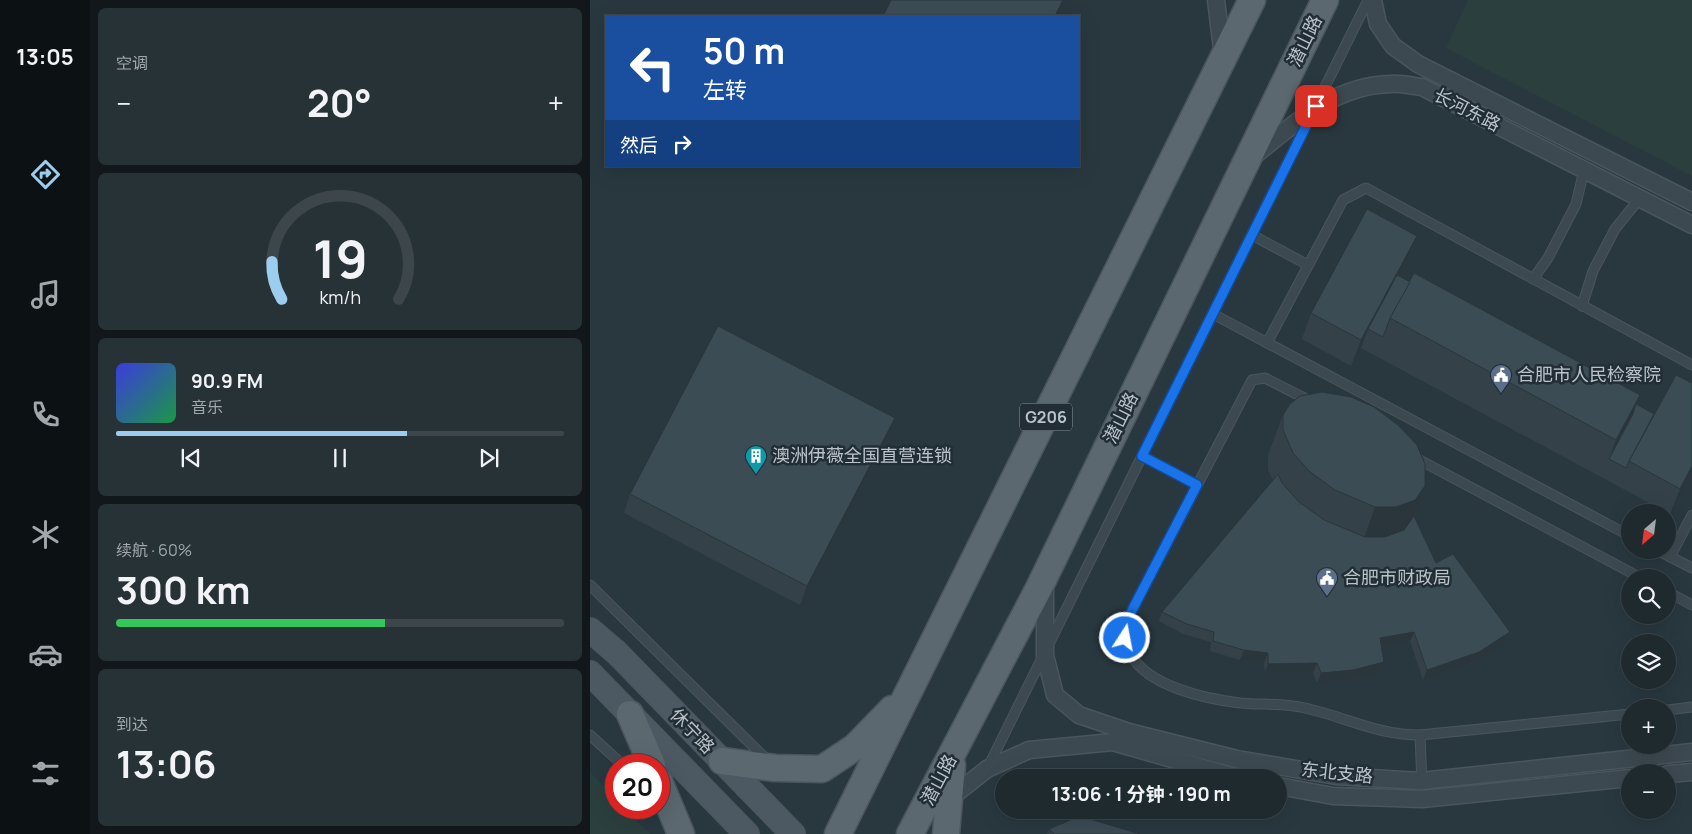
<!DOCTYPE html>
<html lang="zh">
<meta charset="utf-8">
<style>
body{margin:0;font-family:Manrope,"Noto Sans SC",sans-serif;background:#273237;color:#f1f3f6;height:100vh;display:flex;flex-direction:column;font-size:19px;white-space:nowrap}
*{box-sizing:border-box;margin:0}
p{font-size:16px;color:#a1a7aa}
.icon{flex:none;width:28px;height:28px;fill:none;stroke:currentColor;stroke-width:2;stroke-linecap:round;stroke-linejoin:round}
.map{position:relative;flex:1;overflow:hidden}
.side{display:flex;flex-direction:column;gap:8px;padding:8px;background:#11171a;width:500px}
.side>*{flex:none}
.guide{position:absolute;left:15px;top:15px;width:475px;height:152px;border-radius:0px;box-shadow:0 5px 20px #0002,0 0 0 1px #3c464b;background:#1a4fa0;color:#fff;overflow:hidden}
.needle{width:32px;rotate:208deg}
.tools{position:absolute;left:1031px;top:504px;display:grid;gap:10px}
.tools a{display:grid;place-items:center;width:55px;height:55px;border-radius:50%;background:#1f2a2f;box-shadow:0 5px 20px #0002,0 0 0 1px #3c464b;font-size:25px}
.speed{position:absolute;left:15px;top:754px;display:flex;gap:10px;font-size:25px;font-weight:700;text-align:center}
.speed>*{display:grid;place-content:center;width:65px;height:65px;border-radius:50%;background:#1f2a2f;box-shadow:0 5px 20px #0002,0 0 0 1px #3c464b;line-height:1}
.speed .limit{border:8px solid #d22;background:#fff;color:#111}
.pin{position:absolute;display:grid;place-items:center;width:42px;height:42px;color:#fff;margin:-21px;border-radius:10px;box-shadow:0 2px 8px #0006}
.me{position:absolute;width:55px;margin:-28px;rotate:11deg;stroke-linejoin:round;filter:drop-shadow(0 0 4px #0008)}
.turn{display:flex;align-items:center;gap:18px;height:105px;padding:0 15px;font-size:22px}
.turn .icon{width:65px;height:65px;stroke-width:2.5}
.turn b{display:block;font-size:35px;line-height:42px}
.then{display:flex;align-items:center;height:48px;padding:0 15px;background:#0003;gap:10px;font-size:19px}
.big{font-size:38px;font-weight:700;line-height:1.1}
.side .widget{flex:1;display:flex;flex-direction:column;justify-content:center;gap:8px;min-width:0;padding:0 18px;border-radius:8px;background:#273237}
.side .dial{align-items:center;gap:0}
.dial svg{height:130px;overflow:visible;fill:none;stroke:#3c464b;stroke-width:7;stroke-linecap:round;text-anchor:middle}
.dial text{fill:#f1f3f6;stroke:none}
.song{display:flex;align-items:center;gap:15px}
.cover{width:60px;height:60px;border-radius:8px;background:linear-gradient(135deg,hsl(240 70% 55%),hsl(140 70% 35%))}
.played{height:5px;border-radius:2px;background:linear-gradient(90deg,#9bcdee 65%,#3c464b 65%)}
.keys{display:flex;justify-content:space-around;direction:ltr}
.heat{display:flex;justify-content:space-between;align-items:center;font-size:28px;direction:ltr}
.charge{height:8px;border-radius:4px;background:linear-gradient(90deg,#34c759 60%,#3c464b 0)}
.trip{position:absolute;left:405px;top:769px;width:292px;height:50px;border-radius:25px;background:#1f2a2f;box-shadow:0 5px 20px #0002,0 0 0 1px #3c464b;font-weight:700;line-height:50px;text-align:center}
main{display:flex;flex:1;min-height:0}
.menu{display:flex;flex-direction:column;width:90px;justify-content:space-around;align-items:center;background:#0c1113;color:#a1a7aa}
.menu .icon{width:35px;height:35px}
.menu .active{color:#9bcdee}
.menu b{font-size:22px;color:#f1f3f6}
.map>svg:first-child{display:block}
.green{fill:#2b403e}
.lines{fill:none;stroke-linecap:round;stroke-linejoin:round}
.service-casing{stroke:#4a555c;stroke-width:11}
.minor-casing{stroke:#4a555c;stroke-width:19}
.secondary-casing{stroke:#4a555c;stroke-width:26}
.primary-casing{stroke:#4a555c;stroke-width:29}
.service{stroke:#3d4950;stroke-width:9}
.minor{stroke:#3d4950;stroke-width:16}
.secondary{stroke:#4c5962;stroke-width:24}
.primary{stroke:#5b686f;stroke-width:26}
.wall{fill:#344149}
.shaded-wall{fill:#2a353c}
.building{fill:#3c4c55;stroke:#2a353c}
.route-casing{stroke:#114b97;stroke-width:12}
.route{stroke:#1a73e8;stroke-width:9}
.labels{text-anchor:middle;stroke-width:5;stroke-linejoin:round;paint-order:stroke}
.shield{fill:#222e35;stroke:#8c969d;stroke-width:1}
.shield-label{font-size:16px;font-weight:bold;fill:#bac3ca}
.street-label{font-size:18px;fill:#bac3ca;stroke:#222e35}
.poi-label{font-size:18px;fill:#bac3ca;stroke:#222e35;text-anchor:start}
</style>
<main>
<nav class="menu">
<b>13:05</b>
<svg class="icon active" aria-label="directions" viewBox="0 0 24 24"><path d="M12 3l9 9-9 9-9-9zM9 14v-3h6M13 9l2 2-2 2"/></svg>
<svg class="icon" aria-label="music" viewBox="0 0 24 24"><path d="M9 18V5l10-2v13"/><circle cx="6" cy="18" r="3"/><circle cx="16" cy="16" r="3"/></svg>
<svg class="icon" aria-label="phone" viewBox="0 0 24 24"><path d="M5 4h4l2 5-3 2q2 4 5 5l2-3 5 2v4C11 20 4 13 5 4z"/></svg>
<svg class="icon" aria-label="climate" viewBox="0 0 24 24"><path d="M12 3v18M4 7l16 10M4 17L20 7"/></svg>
<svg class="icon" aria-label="car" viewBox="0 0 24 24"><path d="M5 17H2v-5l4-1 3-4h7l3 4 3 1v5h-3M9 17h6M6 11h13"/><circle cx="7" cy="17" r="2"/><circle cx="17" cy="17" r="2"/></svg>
<svg class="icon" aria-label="filters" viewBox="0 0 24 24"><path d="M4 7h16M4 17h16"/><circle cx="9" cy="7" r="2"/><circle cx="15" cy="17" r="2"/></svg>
</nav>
<section class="side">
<div class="widget"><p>空调</p>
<div class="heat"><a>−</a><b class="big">20°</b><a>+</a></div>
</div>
<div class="widget dial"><svg viewBox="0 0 100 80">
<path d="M14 69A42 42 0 1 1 86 69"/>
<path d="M14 69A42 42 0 0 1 8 46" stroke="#9bcdee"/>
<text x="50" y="56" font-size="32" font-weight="700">19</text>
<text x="50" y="72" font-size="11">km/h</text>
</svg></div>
<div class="widget">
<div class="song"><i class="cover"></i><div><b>90.9 FM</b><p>音乐</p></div></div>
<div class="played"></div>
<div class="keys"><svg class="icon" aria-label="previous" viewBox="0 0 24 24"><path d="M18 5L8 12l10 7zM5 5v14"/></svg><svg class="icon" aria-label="pause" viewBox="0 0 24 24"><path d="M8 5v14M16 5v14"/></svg><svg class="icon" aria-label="next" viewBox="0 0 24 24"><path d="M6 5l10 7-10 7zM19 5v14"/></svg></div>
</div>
<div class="widget"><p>续航 · 60%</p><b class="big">300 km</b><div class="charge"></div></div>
<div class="widget"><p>到达</p><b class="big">13:06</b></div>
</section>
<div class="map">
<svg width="1102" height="834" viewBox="0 0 1102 834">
<rect width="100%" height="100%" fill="#29383f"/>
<g class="green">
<polygon points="878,0 1102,0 1102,176 856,48"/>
<polygon points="0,772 26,799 26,808 34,808 60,834 0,834"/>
</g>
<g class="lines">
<g class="service-casing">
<g id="service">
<polyline points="662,235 718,265"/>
<polyline points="943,279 958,258 986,204 994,170"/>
<polyline points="992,306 1003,271 1025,229 1050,198"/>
<polyline points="623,314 1040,536"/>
<polyline points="677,343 753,200 776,188 1102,365"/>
<path d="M720 401 675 378 662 380 536 622C535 633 535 645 541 655 559 687 617 699 650 703 672 705 693 703 715 708 756 717 787 735 830 735L1040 714"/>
<polyline points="552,456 607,485"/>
<polyline points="824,457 1051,578"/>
<polyline points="1067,550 1102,568"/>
<polyline points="1080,557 1102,515"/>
<polyline points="0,585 178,761"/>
<polyline points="1078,592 1102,605"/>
<polyline points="1078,710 1102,707"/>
<polyline points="0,735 33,765"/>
<polyline points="830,735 832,784"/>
<polyline points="398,767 778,0"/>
</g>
</g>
<g class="minor-casing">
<g id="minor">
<polyline points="626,0 633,57"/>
<polyline points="783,0 788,24 803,46 828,64 1102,202"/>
<path d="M664 156C706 122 745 85 801 84 811 83 822 86 832 87L1102 225"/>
<polyline points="455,584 455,655 465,695 489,715 539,732 647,759 746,776 831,781 1102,752"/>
<polyline points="1078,774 1102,772"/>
<polyline points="689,786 743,796 832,799 1040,778"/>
<polyline points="359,799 397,769 439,750 523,742 648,778"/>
</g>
</g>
<g class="secondary-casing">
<g id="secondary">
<polyline points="0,630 27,653 203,834"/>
<polyline points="0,673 157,834"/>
</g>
</g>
<g class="primary-casing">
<g id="primary">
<polyline points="40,714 62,765"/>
<polyline points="132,761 185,768 232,769 265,747 302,709"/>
<polyline points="69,781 91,834"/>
<polyline points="248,834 662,0"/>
<polyline points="320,834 448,590 735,0"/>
<polyline points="356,834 362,765"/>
</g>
</g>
<use href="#service" class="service"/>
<use href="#minor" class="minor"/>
<use href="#secondary" class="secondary"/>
<use href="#primary" class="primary"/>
</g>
<g class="wall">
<polygon points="827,236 817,261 809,276 1046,404 1102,474 1080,514 771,348 761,366 712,339 721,313"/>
<polygon points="693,415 835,486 824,516 846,563 920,632 917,642 885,662 833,680 820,641 791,646 791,672 760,680 727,683 723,673 675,673 674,663 650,660 620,651 621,642 593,634 569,621 572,612 683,480 678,470 678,455"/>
<polygon points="305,418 298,436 210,605 34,513 40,494"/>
<polygon points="459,829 550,834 457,834"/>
</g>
<g class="shaded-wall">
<polygon points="473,0 467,16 465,16"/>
<polygon points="827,236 817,261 780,330 778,329 771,348 761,366 771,340"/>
<polygon points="1050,395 1036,432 1019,459 1026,440"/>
<polygon points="305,418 298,436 210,605 217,586"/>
<polygon points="1102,466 1102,474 1080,514 1090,489"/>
<polygon points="835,486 821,526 811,540 771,547 785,507"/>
<polygon points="824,632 820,641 786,647 790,638"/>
<polygon points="920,632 917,642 885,662 833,680 837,670"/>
<polygon points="654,650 678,653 674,663 650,660"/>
<polygon points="794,662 791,672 760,680 727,683 731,673"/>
<polygon points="727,663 723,673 675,673 678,664"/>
</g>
<g class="building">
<polygon points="301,0 473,0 465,16 293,16"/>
<polygon points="777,209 827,236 771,340 721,313"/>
<polygon points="824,273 1050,395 1026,440 800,318"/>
<polygon points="807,275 820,282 800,318 793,337 778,329"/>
<polygon points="128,326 305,418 217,586 40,494"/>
<polygon points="1086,375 1102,383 1102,466 1090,489 1039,461"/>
<polygon points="732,392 761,397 784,407 808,425 827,445 835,464 835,486 825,500 806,507 785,507 745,490 720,472 703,453 693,430 693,415 700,404 710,396"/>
<polygon points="1046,404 1064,414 1039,461 1036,468 1019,459 1043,414"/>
<polygon points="688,474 692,483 709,502 734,520 775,537 795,537 814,530 824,516 846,563 863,554 920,632 889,652 837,670 824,632 790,638 794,662 763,670 731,673 727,663 678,664 678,653 654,650 623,641 624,632 597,624 572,612"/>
<polygon points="490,816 550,834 464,834 459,829"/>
</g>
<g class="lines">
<g class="route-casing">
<polyline id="route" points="535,638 536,622 607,485 552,456 726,106"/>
</g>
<use href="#route" class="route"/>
</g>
<defs>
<g id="civic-pin" transform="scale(1.125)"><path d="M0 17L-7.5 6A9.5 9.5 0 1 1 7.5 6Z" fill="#5c6f8a" stroke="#222e35"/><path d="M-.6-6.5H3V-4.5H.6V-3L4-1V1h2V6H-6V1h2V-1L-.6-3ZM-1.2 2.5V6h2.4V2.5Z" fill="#fff"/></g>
<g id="building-pin" transform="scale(1.125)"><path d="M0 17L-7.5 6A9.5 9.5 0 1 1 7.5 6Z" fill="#0f9aa8" stroke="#222e35"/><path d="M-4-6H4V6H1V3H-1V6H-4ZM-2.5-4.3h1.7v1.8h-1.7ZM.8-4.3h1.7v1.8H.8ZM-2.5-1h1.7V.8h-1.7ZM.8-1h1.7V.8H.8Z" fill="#fff"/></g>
</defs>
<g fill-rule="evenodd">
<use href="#civic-pin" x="911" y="375"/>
<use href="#building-pin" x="166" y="456"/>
<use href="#civic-pin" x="737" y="578"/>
</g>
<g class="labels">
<rect class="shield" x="430" y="403.5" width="52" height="27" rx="4"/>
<g class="shield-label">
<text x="456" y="423">G206</text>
</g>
<g class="street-label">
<text transform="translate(715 41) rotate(-64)" y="6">潜山路</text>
<text transform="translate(877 110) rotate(27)" y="6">长河东路</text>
<text transform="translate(531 418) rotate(-64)" y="6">潜山路</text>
<text transform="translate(102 731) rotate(46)" y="6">休宁路</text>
<text transform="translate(747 773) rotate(6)" y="6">东北支路</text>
<text transform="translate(349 780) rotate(-62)" y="6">潜山路</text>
</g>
<g class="poi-label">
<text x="927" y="381">合肥市人民检察院</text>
<text x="182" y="462">澳洲伊薇全国直营连锁</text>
<text x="753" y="584">合肥市财政局</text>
</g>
</g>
</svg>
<div class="tools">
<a><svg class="needle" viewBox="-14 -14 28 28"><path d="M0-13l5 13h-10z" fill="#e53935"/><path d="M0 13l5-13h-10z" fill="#a1a7aa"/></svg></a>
<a><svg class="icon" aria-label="search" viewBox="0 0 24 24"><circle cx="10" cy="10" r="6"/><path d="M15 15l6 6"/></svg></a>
<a><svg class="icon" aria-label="layers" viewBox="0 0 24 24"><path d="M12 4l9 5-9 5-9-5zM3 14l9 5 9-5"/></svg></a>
<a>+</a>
<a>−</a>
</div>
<div class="speed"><div class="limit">20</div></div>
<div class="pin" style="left:726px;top:106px;background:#d93025"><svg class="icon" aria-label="arrive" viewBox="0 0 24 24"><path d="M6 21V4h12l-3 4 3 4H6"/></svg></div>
<svg class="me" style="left:535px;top:638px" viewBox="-20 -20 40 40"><circle r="17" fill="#1a73e8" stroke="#fff" stroke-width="3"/><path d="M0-11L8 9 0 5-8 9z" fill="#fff"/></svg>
<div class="trip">13:06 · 1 分钟 · 190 m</div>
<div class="guide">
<div class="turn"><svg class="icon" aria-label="left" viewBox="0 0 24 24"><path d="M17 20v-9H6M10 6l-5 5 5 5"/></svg><div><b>50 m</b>左转</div></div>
<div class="then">然后<svg class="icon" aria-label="right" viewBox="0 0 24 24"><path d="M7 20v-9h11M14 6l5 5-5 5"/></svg></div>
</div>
</div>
</main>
